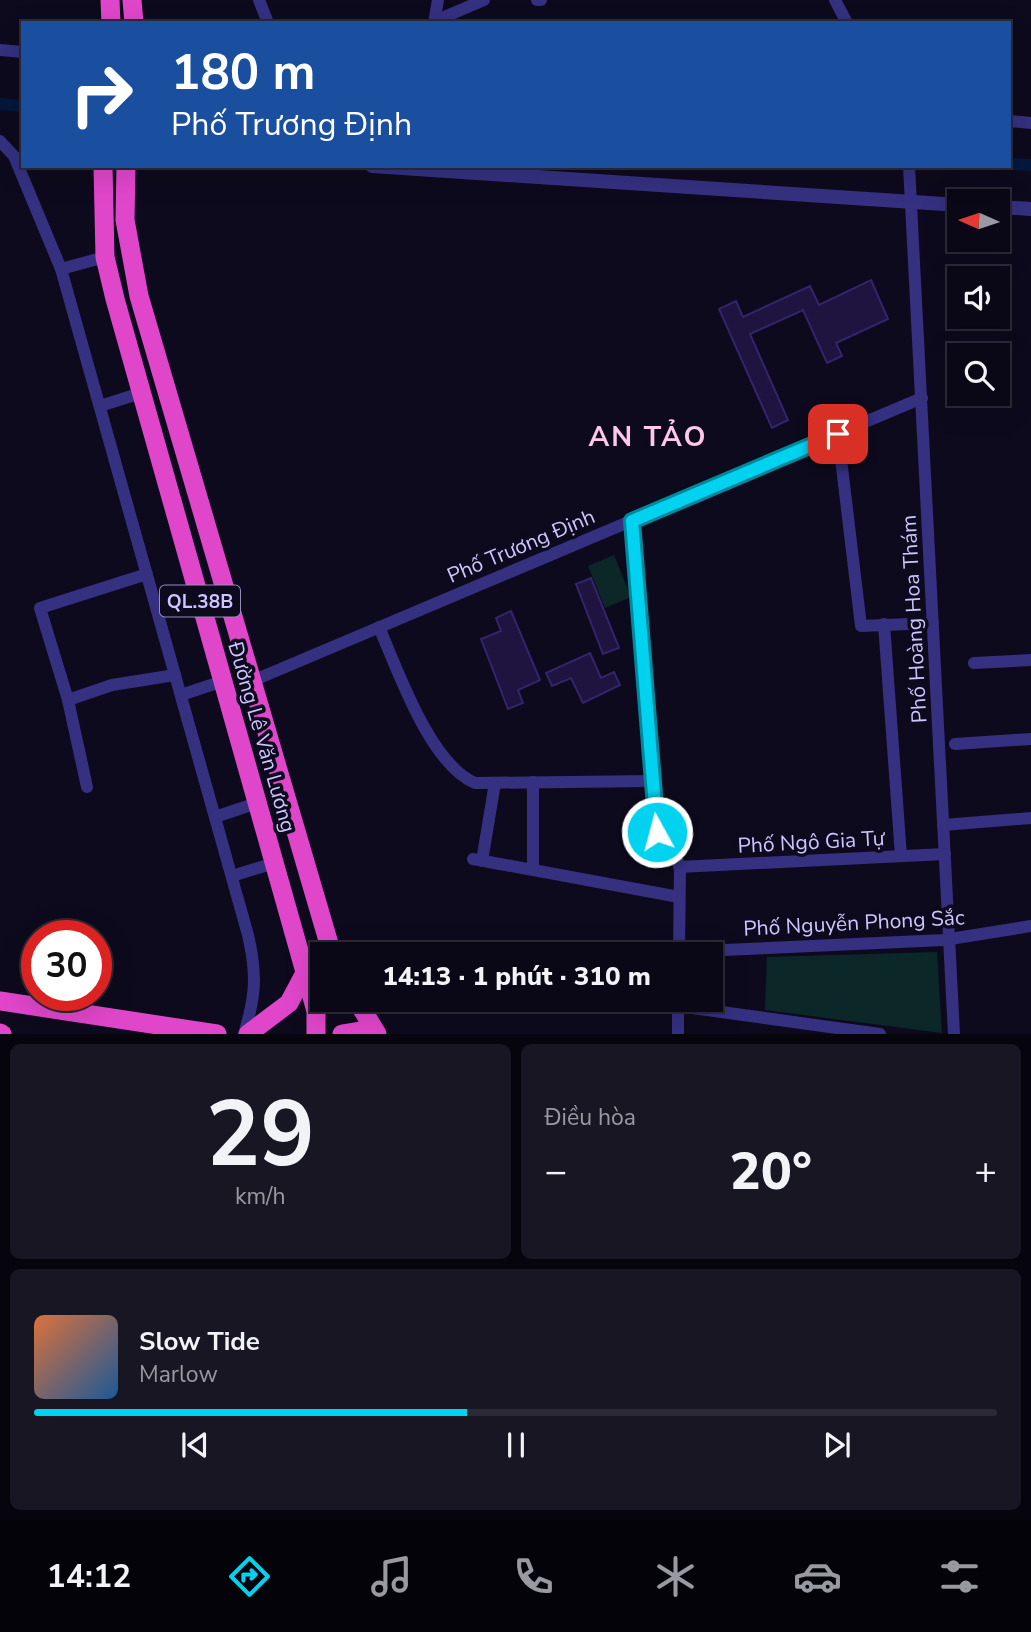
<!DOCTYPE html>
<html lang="vi">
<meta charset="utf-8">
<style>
body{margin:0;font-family:"Nunito Sans",sans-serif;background:#181623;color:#f1f3f6;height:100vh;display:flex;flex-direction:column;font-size:26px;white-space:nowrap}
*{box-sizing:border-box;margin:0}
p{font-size:23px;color:#999aa1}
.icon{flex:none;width:38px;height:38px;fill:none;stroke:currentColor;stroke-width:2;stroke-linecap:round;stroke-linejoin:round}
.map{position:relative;height:1034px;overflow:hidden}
.panel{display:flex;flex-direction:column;gap:10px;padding:10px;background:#06040c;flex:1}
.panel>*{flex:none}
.guide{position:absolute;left:21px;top:21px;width:990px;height:147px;border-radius:0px;box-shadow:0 7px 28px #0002,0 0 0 2px #2a2935;background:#1a4fa0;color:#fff;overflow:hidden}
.needle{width:46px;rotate:273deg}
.controls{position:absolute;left:947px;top:189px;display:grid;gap:14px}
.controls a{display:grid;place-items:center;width:63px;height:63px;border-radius:0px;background:#0a0816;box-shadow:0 7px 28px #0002,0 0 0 2px #2a2935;font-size:35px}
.speed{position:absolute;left:21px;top:920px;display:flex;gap:14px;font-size:35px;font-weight:700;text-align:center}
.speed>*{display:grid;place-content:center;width:91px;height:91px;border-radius:50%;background:#0a0816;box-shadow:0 7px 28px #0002,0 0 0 2px #2a2935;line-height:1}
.speed .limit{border:10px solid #d22;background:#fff;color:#111}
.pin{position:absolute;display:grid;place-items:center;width:60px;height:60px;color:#fff;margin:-30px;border-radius:14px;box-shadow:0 4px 10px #0006}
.me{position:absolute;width:77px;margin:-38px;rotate:353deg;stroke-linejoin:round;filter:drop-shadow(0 0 5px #0008)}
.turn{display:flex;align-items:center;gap:24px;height:147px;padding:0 35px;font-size:32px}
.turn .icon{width:91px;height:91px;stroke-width:2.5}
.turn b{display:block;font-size:49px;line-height:60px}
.big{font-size:52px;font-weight:800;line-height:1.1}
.panel .tile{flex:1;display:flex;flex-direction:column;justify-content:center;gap:10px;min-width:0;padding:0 24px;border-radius:10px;background:#181623}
.panel .dial{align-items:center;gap:0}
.dial b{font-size:91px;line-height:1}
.song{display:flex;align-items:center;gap:21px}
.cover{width:84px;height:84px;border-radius:10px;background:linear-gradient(135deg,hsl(20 70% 55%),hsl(210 70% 35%))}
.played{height:7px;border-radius:4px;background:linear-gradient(90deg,#00d2f0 45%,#2a2935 45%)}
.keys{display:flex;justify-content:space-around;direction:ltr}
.heat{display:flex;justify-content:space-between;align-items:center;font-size:38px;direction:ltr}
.panel .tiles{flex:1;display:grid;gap:10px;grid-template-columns:1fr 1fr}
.tile:last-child{grid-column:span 2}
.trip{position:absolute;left:310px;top:942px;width:413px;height:70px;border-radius:0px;background:#0a0816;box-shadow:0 7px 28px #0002,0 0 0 2px #2a2935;font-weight:800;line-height:70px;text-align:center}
.menu{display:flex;height:112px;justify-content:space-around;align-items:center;background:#040309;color:#999aa1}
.menu .icon{width:49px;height:49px}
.menu .current{color:#00d2f0}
.menu b{font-size:32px;color:#f1f3f6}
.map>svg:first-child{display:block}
.green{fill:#0c2727}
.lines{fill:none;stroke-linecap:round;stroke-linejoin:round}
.canal{stroke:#05173b;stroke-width:12}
.building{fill:#1e143f;stroke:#35246d;stroke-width:2}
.minor{stroke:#353080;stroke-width:12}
.tertiary{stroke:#353080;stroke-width:14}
.trunk{stroke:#e046ca;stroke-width:19}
.route-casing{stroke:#00889c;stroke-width:18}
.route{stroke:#00d2f0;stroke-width:12}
.labels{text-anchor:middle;stroke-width:7;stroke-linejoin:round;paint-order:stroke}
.shield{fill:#0d0a1d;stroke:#938dbb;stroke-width:2}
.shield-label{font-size:19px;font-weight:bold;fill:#cdc5ff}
.street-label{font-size:21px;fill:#cdc5ff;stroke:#0d0a1d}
.district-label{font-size:28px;font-weight:bold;letter-spacing:2px;fill:#ffc7e9;stroke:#0d0a1d}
</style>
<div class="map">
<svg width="1031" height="1034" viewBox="0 0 1031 1034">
<rect width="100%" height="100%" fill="#0d0a1d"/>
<g class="green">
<polygon points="614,555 631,597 605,608 588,566"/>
<polygon points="937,952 942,1033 765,1010 767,957"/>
</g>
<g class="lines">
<g class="canal">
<polyline points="0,104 23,106"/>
<polyline points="1010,164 1031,165"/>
</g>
</g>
<g class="building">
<polygon points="871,280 888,319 836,343 842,356 827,363 803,310 750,334 788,420 772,428 719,309 736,301 743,317 810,286 819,305"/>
<polygon points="591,578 619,648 603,654 576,584"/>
<polygon points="511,611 540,680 518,690 523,703 508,709 481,639 501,631 496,618"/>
<polygon points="590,653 601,678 614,672 620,685 583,703 571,678 552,686 546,673"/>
</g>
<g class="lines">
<g class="minor">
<polyline points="259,0 268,23"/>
<polyline points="537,0 541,0"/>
<polyline points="835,0 847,23"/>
<polyline points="435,21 484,0"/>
<polyline points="434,23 438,0"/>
<polyline points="0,50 23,52"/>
<polyline points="1010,121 1031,123"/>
<path d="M0 141 14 156 61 269 248 935C257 974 256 995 244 1034"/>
<polyline points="909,166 954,1034"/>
<polyline points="61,269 105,257"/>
<polyline points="100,406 141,393"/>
<polyline points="838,434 861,626 933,623"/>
<polyline points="632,521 653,812 657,832 680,865 679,954"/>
<polyline points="884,624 901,856"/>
<path d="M379 627C398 671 430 764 475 783L652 781"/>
<polyline points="974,663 1031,660"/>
<polyline points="252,681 922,398"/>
<polyline points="181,695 223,681"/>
<polyline points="68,700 112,685 175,675"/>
<polyline points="955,744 1031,739"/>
<polyline points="87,787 68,700 40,608 147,574"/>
<polyline points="215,817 257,803"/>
<polyline points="943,825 1031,818"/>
<polyline points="473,859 679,897"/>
<polyline points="482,861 495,783"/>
<polyline points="679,867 945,854"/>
<polyline points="533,870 533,782"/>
<polyline points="232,876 274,863"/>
<polyline points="679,952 944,940 1031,926"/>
<polyline points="678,1006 880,1034"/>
<polyline points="678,1034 678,1000"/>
</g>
<g class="tertiary">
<polyline points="372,166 959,205"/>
<polyline points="998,207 1031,209"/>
</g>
<g class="trunk">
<polyline points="110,0 111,23"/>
<polyline points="132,0 134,23"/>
<polyline points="103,166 105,257 115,299 316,1011 316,1034"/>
<polyline points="126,166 125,220 139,296 332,954"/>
<polyline points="356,999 377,1034"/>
<polyline points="0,1001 217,1034"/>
<polyline points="0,1033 2,1034"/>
<polyline points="248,1034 289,1003 305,973"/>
<polyline points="342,1034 366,1030 376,1034"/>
</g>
</g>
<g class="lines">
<g class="route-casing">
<polyline id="route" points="657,832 632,521 838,434"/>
</g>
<use href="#route" class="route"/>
</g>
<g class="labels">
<rect class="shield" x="160" y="585.5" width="80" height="31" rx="5"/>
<g class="shield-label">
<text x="200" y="608">QL.38B</text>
</g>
<g class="street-label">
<text transform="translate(521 546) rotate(-23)" y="7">Phố Trương Định</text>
<text transform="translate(914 619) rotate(-93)" y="7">Phố Hoàng Hoa Thám</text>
<text transform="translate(262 737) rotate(74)" y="7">Đường Lê Văn Lương</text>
<text transform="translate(811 842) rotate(-3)" y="7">Phố Ngô Gia Tự</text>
<text transform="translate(854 923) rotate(-3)" y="7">Phố Nguyễn Phong Sắc</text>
</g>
<g class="district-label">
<text x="648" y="446">AN TẢO</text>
</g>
</g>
</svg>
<div class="controls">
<a><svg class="needle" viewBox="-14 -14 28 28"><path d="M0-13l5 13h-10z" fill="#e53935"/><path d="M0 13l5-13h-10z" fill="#999aa1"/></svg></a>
<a><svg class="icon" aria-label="sound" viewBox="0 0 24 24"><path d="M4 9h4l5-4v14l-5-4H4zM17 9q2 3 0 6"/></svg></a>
<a><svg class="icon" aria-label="search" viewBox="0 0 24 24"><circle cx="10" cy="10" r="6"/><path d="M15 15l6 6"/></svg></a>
</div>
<div class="speed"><div class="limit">30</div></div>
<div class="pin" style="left:838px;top:434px;background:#d93025"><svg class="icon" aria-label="arrive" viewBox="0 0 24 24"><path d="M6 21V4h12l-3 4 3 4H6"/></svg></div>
<svg class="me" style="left:657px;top:832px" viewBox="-20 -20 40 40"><circle r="17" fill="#00d2f0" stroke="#fff" stroke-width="3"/><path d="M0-11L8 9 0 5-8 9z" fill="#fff"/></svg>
<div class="trip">14:13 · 1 phút · 310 m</div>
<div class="guide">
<div class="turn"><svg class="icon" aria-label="right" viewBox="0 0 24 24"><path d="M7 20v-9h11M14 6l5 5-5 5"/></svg><div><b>180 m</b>Phố Trương Định</div></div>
</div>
</div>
<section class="panel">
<div class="tiles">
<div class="tile dial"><b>29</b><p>km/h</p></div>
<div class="tile"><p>Điều hòa</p>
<div class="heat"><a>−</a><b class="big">20°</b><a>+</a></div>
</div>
<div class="tile">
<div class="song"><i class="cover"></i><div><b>Slow Tide</b><p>Marlow</p></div></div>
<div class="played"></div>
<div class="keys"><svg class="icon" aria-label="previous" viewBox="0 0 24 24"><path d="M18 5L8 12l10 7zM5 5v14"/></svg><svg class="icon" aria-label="pause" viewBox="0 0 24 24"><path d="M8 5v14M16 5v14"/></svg><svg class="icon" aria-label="next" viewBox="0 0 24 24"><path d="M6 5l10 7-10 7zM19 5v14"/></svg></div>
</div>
</div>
</section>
<nav class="menu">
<b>14:12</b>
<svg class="icon current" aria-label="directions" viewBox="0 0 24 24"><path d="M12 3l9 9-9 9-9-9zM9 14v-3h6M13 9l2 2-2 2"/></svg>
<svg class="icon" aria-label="music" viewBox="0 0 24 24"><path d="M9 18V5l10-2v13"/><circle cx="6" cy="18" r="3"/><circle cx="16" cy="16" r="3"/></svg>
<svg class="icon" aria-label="phone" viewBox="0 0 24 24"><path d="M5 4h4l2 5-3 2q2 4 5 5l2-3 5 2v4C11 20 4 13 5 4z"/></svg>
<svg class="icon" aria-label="climate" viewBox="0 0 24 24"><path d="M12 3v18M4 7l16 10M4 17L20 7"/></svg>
<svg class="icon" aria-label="car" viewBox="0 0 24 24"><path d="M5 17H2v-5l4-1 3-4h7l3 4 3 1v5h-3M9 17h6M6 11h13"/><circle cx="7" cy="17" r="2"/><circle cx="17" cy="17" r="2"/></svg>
<svg class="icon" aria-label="filters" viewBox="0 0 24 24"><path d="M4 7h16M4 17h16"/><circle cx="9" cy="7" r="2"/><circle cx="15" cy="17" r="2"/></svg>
</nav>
